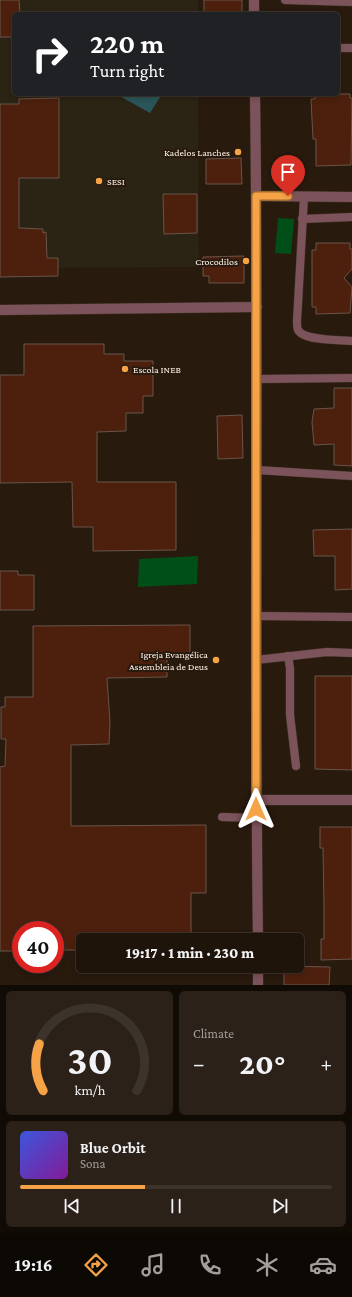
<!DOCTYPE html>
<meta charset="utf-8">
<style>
body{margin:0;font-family:"Crimson Pro",serif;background:#2c2118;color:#f1f3f6;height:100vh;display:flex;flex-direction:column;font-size:15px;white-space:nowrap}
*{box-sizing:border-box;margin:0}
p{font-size:13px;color:#a19e9c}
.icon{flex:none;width:22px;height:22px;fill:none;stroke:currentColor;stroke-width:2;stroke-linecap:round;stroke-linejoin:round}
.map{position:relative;height:985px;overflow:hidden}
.panel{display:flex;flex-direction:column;gap:6px;padding:6px;background:#110b06;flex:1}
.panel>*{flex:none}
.banner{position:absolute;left:12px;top:12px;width:328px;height:84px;border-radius:6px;box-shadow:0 2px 6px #0003,0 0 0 1px #3c332b;background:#202124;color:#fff;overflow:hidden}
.speed{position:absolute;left:12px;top:921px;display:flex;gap:8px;font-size:20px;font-weight:700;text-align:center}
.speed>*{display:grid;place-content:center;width:52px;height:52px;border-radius:50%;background:#1f140a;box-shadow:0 2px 6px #0003,0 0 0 1px #3c332b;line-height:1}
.speed .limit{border:6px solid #d22;background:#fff;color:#111}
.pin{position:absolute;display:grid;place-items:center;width:34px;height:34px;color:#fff;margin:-41px -17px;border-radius:50% 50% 50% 0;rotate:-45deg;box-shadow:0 0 4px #0007}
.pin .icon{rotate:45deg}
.me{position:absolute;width:44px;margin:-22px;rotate:0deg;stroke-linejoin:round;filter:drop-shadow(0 0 3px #0008)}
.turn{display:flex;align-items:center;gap:14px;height:84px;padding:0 12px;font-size:18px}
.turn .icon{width:52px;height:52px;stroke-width:2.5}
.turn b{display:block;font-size:28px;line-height:34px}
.big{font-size:30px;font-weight:800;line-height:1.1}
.panel .tile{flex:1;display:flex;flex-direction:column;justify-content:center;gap:6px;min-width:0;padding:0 14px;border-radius:6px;background:#2c2118}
.panel .dial{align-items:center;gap:0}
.dial svg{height:104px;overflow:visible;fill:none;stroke:#3c332b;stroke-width:7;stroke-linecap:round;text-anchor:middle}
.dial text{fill:#f1f3f6;stroke:none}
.song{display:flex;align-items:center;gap:12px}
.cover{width:48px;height:48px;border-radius:6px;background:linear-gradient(135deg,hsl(230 70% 55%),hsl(290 70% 35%))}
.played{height:4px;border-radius:2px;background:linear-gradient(90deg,#f5a346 40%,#3c332b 40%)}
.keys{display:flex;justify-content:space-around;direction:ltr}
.heat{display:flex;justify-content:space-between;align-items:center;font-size:22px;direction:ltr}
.panel .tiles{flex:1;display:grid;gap:6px;grid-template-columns:1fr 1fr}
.tile:last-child{grid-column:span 2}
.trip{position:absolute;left:76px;top:933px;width:228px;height:40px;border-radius:6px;background:#1f140a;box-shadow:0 2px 6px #0003,0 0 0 1px #3c332b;font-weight:800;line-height:40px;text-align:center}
.tab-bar{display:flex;height:64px;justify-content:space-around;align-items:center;background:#0c0804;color:#a19e9c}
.tab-bar .icon{width:28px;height:28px}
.tab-bar .on{color:#f5a346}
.tab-bar b{font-size:18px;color:#f1f3f6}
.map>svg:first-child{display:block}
.education{fill:#2b2414}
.green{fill:#004f19}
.water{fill:#2a5659}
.building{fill:#4c200c;stroke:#69544b}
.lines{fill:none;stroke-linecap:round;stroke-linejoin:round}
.service-casing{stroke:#423428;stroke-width:9}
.minor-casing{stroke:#423428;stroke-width:11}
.tertiary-casing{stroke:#423428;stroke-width:11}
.service{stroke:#7c535a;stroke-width:8}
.minor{stroke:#7c535a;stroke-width:10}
.tertiary{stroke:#7c535a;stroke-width:10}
.route-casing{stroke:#9f6a2e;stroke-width:10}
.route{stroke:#f5a346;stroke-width:7}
.poi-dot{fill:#f5a346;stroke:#291a0e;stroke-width:1.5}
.labels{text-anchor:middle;stroke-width:4;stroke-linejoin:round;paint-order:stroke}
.poi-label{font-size:10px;fill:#fdf2ea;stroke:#291a0e;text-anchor:end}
</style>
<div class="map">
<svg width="352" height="985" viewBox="0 0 352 985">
<rect width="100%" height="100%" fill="#291a0e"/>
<polygon class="education" points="0,0 198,0 198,14 14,14 14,94 198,94 199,267 0,268"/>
<g class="green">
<polygon points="278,218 294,219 291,254 275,253"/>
<polygon points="198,556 197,584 138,587 139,559"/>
</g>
<polygon class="water" points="116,94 162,94 150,113"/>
<g class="building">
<polygon points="0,0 19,0 20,14 14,14 14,37 0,37"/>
<rect x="204" y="0" width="38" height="14"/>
<polygon points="315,94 350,94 350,98 352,98 351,165 316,166 316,139 313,139 311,99 315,99"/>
<polygon points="59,98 59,178 19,178 19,228 43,229 43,233 46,232 47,258 58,258 58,276 0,277 0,104 19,104 19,99"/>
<polygon points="241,158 242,184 206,184 206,159"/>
<polygon points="163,194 197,194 197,233 164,234"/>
<polygon points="316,243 350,243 350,249 352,249 352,269 344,278 352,287 350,313 316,314 316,307 312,307 312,250 316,250"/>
<polygon points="244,256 244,283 209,283 209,276 203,276 203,257"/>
<polygon points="24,344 104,344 104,354 124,354 124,361 153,361 153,396 143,396 143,413 126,413 126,431 97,432 97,482 176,482 176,550 93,551 93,527 73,527 72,482 0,483 0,375 24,375"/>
<polygon points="334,388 352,388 352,466 334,465 334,444 314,445 312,422 314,409 334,408"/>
<polygon points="242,415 243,458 218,459 217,416"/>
<polygon points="352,529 352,589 335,590 335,556 314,556 313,530"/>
<polygon points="0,571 18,571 18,575 34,575 34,610 0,610"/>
<polygon points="190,625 190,656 167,656 167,677 107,678 110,722 109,744 71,745 71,826 206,825 206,893 191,893 191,940 83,940 83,950 55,950 55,930 21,930 21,951 0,951 0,767 5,766 6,739 1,739 1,707 5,707 5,697 33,697 33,626"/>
<polygon points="315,676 352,676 352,770 315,769"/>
<polygon points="320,827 352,827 352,959 321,960 321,939 324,939 324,905 323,848 320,848"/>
<polygon points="284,966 330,967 329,985 284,985"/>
</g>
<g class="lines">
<g class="service-casing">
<g id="service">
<polyline points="285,0 352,2"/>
<polyline points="338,48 352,48"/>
<path d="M304 197 297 321C297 324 297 328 298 330 304 341 341 340 352 341"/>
<polyline points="302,219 352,217"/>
<polyline points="257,379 352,378"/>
<polyline points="257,470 352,476"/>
<polyline points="256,616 352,617"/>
<polyline points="288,656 290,668 290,715 296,766"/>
<polyline points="256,660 327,652 352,653"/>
<polyline points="222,817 256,818"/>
</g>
</g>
<g class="minor-casing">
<g id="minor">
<polyline points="256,196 352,197"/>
<polyline points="0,310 257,307"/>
<polyline points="256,800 352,800"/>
</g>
</g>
<g class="tertiary-casing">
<g id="tertiary">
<polyline points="254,0 254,14"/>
<path d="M255 94C259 376 254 658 258 940"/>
<polyline points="258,966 258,985"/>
</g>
</g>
<use href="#service" class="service"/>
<use href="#minor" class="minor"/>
<use href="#tertiary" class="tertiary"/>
</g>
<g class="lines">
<g class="route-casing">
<polyline id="route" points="256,809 256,196 288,196"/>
</g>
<use href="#route" class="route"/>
</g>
<g class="poi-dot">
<circle cx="238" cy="152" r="4"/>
<circle cx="99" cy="181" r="4"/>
<circle cx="246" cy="261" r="4"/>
<circle cx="125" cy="369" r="4"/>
<circle cx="216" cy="660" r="4"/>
</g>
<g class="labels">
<g class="poi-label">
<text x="230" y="156">Kadelos Lanches</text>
<text x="107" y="185" text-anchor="start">SESI</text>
<text x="238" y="265">Crocodilos</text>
<text x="133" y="373" text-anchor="start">Escola INEB</text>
<text x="208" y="658">Igreja Evangélica<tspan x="208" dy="12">Assembleia de Deus</tspan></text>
</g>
</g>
</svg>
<div class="speed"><div class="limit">40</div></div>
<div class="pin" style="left:288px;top:196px;background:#d93025"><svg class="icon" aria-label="arrive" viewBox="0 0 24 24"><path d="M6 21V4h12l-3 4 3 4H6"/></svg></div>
<svg class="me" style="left:256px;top:809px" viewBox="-20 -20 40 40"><path d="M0-17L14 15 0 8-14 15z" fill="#f5a346" stroke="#fff" stroke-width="4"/></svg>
<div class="trip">19:17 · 1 min · 230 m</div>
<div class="banner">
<div class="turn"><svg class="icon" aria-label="right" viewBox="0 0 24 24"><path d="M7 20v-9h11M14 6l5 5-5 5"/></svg><div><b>220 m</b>Turn right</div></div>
</div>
</div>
<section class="panel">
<div class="tiles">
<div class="tile dial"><svg viewBox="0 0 100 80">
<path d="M14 69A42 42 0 1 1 86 69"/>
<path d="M14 69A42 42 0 0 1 11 33" stroke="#f5a346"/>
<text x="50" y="56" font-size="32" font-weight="700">30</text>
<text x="50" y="72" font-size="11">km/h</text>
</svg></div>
<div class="tile"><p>Climate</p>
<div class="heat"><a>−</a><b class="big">20°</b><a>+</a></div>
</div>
<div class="tile">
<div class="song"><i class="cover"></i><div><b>Blue Orbit</b><p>Sona</p></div></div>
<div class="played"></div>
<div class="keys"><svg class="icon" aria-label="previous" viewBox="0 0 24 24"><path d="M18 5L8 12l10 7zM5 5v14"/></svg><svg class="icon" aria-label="pause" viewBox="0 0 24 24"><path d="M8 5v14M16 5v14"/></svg><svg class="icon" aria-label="next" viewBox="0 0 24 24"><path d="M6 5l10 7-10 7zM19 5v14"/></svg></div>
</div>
</div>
</section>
<nav class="tab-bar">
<b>19:16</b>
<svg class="icon on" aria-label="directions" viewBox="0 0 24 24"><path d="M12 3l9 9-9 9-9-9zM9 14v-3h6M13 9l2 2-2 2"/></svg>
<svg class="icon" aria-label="music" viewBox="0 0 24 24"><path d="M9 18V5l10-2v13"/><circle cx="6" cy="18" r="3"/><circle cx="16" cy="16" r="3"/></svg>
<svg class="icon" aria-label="phone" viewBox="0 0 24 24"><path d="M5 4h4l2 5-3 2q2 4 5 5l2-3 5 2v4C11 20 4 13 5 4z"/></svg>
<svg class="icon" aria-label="climate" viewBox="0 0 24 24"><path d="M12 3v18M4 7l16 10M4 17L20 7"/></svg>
<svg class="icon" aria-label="car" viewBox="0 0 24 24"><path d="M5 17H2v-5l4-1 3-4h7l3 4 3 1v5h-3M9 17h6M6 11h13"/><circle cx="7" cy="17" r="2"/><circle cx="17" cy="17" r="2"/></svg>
</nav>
